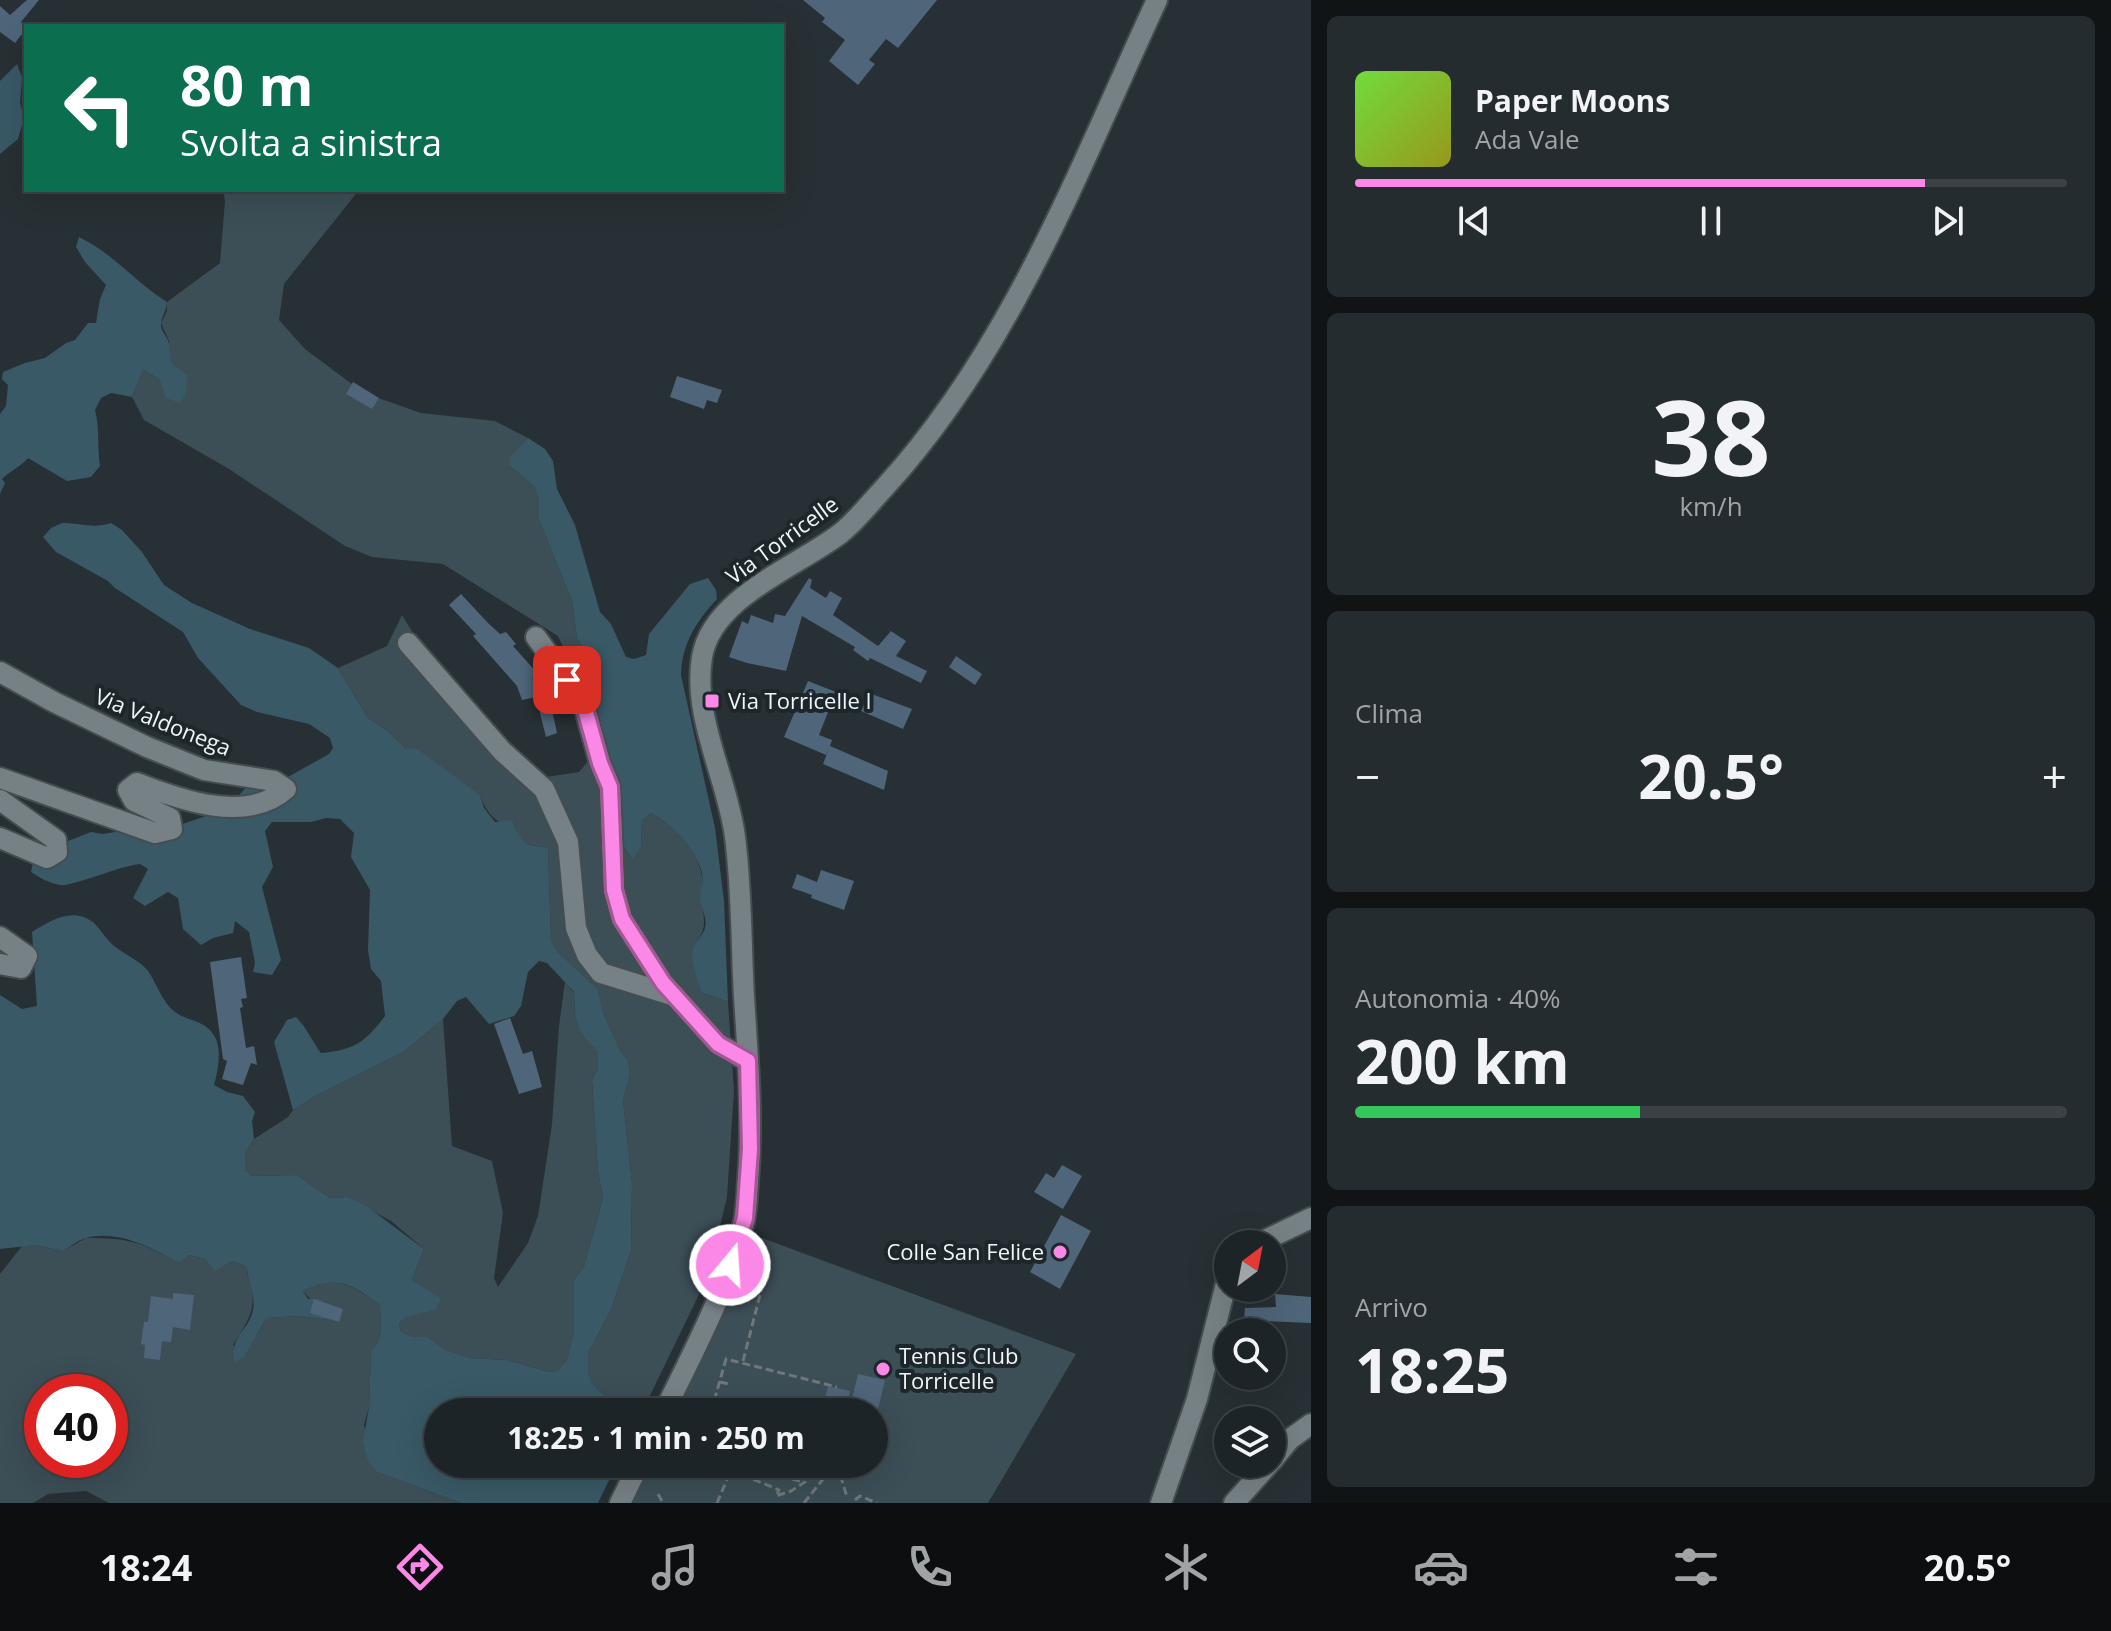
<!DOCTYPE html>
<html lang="it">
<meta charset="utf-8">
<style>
body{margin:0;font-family:"Open Sans",sans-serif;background:#252c2f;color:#f1f3f6;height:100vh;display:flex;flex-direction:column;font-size:30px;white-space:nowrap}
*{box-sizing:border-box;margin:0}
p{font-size:26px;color:#a0a4a7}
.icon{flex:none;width:44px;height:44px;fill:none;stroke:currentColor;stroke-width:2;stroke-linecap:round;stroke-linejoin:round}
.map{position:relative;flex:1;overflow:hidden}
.drawer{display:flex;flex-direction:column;gap:16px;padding:16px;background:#101415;width:800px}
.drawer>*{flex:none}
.guide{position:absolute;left:24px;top:24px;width:760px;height:168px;border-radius:0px;box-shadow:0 8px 32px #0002,0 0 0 2px #3b4144;background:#0b6e4f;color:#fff;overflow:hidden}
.needle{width:52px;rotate:32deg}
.buttons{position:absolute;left:1214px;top:1230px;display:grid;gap:16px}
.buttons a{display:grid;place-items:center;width:72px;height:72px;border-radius:50%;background:#1d2427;box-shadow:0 8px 32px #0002,0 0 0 2px #3b4144;font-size:40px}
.speed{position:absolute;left:24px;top:1374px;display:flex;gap:16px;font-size:40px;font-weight:700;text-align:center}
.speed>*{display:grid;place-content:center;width:104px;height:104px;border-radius:50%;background:#1d2427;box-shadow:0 8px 32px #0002,0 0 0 2px #3b4144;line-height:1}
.speed .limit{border:12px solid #d22;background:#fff;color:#111}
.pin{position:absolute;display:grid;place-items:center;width:68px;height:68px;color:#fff;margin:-34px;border-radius:16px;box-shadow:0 4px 12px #0006}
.me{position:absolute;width:88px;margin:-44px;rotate:18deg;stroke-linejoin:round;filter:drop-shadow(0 0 6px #0008)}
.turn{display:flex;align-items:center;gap:28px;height:168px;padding:0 24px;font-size:36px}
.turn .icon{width:104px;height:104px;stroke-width:2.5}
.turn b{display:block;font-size:56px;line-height:68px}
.big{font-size:60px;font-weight:700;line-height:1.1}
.drawer .card{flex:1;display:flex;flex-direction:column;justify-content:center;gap:12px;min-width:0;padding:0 28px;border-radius:12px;background:#252c2f}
.drawer .dial{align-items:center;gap:0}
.dial b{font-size:104px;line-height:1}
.song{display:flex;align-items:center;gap:24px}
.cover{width:96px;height:96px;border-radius:12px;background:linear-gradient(135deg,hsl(100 70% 55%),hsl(60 70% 35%))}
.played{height:8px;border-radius:4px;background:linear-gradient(90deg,#fb87e6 80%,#3b4144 80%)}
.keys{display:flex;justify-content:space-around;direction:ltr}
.heat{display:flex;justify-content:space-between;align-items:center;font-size:44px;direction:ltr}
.charge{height:12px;border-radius:6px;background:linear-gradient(90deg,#34c759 40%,#3b4144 0)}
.trip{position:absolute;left:424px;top:1398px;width:464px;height:80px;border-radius:40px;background:#1d2427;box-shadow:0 8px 32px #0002,0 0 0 2px #3b4144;font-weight:700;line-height:80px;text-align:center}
.dock{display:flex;height:128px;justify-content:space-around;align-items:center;background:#0c0e10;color:#a0a4a7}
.dock .icon{width:56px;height:56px}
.dock .active{color:#fb87e6}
.dock b{font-size:36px;color:#f1f3f6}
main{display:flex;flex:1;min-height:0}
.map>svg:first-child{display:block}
.green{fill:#3c4e56;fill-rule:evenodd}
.forest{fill:#395966}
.building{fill:#4e657a}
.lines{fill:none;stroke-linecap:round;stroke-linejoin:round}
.minor-casing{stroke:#454d50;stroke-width:24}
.path{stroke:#6f777b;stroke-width:3;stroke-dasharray:8 4;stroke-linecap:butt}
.minor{stroke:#768186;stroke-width:20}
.route-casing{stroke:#a35896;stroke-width:20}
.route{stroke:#fb87e6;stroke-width:14}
.poi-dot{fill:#fb87e6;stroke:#1d262a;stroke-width:3}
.labels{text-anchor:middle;stroke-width:8;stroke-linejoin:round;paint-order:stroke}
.street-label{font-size:22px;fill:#eff5f8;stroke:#1d262a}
.poi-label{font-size:22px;fill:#eff5f8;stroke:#1d262a;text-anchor:start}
</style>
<main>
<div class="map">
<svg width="1311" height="1503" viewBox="0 0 1311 1503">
<rect width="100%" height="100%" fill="#273034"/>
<g class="green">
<path d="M223 190H359L284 284 279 320 305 349 364 393 421 413 495 421 528 438 510 458V466L534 486 539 500V520L572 601 577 638 599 676 601 691 589 702 558 636 443 564 372 557 345 546 229 469 144 420 132 397C137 388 137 378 143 369L160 380 174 365 169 356V341L161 323 167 311V302L220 263 225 201Z"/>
<path d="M402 615 447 689 539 778 579 772 598 749 611 831 632 858 641 846 642 821 651 813C673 825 697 849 702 876 704 885 699 893 701 901 706 926 706 927 693 949L701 992 728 1002 734 1091 727 1197 708 1276 642 1412H619L592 1383 588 1371V1353L610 1312 631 1251 632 1183 623 1100 630 1075 628 1060 621 1052 604 1015 598 989 558 952 551 941 548 848 526 844C508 819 492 829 480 795L406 749 387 730 368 718 338 668 387 646Z"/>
<path d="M565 982 574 993C575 1023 575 1030 598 1050V1067L592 1080 598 1172 603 1198 584 1266 574 1280V1330L567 1360 557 1371 549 1372 507 1360 470 1358 446 1350 428 1337H414L401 1332 399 1324 405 1316 435 1310 440 1298 412 1280 424 1249 391 1221 347 1197 330 1198 297 1175 252 1176 245 1170V1153L254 1139 288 1117 293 1110 312 1098 405 1051 443 1019 452 1146 492 1161 503 1213 494 1278 498 1287 528 1243 538 1216 552 1124 559 1026Z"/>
<polygon points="751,1234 1076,1354 988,1503 629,1503 649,1464 874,1464 874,1412 676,1412 738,1285"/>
<path d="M86 1238C130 1238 141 1242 179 1263L190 1255 205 1259 215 1270 232 1261 247 1267C247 1279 250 1281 252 1292 256 1313 243 1328 233 1345L245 1357 266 1318 299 1316 329 1320 303 1291C337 1274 350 1284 380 1305L381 1329 378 1342 371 1353 369 1407 364 1425 377 1472 461 1503H109L86 1491 48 1494 33 1503H0V1274L22 1246 36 1245 63 1251ZM42 1392H110V1460H42Z"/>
</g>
<g class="forest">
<polygon points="17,64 22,77 20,103 24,118 18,139 0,154 0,81"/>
<path d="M79 237C113 253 135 282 167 302 167 311 160 318 161 326 162 333 168 337 169 344 172 364 169 362 187 375L186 394 180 403 166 398 160 380 143 369 132 397 111 393 101 398 95 410C100 429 97 446 100 466L91 477 67 481 28 458C20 467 10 471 2 479L5 483 0 494V414L6 406 8 385 2 379 3 372 25 363 45 358 66 343 75 340 88 323H96L100 299 106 285 85 262 76 247Z"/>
<path d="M528 438 545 449 553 461 557 489 575 525 600 612 611 624 626 657 634 659 646 655 649 634 690 584 708 578 716 590 717 599C696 622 682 643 681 675L715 828 724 901 728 1002 701 992C698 979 690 963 693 949 695 942 703 935 705 928 708 917 700 908 700 898 700 889 704 882 702 873 695 848 673 825 651 813L642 821 641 846 633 859 611 831 598 749 604 740 589 702 601 691 599 676 577 638 572 601 539 520V500L534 486 510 466 509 458Z"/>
<path d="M62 523C81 523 93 529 111 523L122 530 142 552 164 585 192 603 250 629 309 648 338 668 368 718 387 730 406 749 416 748 480 795 484 808 495 822 512 820 515 829 526 844 548 848 551 941 558 952 598 989 604 1015 621 1052 628 1060 630 1075 623 1100 632 1183 631 1251 610 1312 588 1353V1371L592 1383 619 1412H438V1464H617L598 1503H461L377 1472 367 1458 363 1442 369 1407 371 1352 378 1342 381 1329 380 1305C351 1284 338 1274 303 1291L308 1299H320L333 1313 329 1320 299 1316 266 1318 245 1357 234 1362C231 1332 248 1333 253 1310 256 1295 247 1282 247 1267L232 1261 215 1271 205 1259 190 1255 179 1263C152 1248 118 1229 86 1238 78 1240 70 1247 63 1251L36 1245 0 1249V995L22 1009 37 1006 32 932C50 921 73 906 94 923 101 930 106 939 114 946 123 953 143 963 148 971 157 984 162 1002 175 1012 189 1022 206 1020 215 1037 222 1050 218 1071 214 1085L227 1092 243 1096 255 1112 252 1121 254 1139 245 1153V1170L252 1176 297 1175 330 1198 347 1197 365 1205 424 1249 412 1280 441 1298 436 1310 405 1317 399 1324 401 1332 414 1337H428L446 1350 470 1358 507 1360 549 1372 557 1371 567 1360 574 1330V1280L584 1266 603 1198 598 1172 592 1080 598 1067V1051C575 1030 575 1023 574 992L547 963 539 961 528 972 521 1006 514 1016 489 1024 466 997 457 1001 443 1019 405 1051 312 1098 293 1110 274 1042 287 1020 296 1017C307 1028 312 1041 321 1053 355 1050 365 1042 385 1016L381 981 371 969 368 950 370 890 351 857 354 833 340 819 326 818 311 822H272L265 831 273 867 262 887 281 960 272 975 253 972 255 963 249 932 235 921 233 933 213 938 201 945 183 929 178 898 168 892 145 906 133 898 148 869 140 864C119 866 72 887 60 885 49 883 40 878 31 872L35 854 91 832 103 834 152 826 174 827 226 809 255 778 274 775 288 777 329 754 333 748 330 738 309 724 257 712 241 705 198 658 183 632 115 588 108 581 56 552 43 537 51 528Z"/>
</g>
<g class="building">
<polygon points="27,0 39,0 21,22 26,29 15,43 0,32 0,6 10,15"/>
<polygon points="803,0 937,0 898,48 886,39 869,60 875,64 858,85 829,61 845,40 822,22 825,18"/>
<polygon points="677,376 722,390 717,403 707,400 704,409 670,397"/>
<polygon points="353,382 379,398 372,409 346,394"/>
<polygon points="809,578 812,580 810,588 826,598 830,591 842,598 833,615 878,646 891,631 906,641 896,656 927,671 921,683 870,658 868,661 853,650 855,647 802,616 786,671 747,663 729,657 742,621 748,624 751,615 773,623 775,614 785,616"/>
<polygon points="461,594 488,623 500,634 506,632 516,644 513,646 538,674 532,679 559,691 562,708 552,710 557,733 546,737 536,697 522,700 517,686 473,636 476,634 449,605"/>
<polygon points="956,656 982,674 975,685 949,667"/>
<polygon points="808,681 836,692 819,735 832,740 830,746 888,771 884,790 823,764 829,748 826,755 784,737"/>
<polygon points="869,693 912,709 903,729 861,711"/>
<polygon points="821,870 854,881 844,910 811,898 812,895 792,888 797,874 817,882"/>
<polygon points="241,957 247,998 241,999 243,1007 240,1008 246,1048 254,1046 257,1065 251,1063 243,1085 222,1079 227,1061 223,1059 210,962"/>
<polygon points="510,1018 523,1054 532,1051 542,1087 519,1094 494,1024"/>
<polygon points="1062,1165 1082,1176 1063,1209 1034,1192 1046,1173 1054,1178"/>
<polygon points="1061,1215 1091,1231 1060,1289 1030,1272"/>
<polygon points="173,1293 194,1295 190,1330 173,1327 171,1342 162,1341 160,1360 144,1358 145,1345 141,1344 144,1322 148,1322 151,1296 173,1299"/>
<polygon points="1275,1294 1311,1297 1311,1323 1244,1320 1245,1308 1276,1307"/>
<polygon points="314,1299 343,1309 339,1322 310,1313"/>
<polygon points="858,1374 885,1380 878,1409 851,1403"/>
<polygon points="828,1386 850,1391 845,1411 823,1406"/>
</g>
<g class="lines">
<g class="minor-casing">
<g id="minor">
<polyline points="536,637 583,702 600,763 610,787 614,890 622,919 663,983 718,1044 748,1061"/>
<polyline points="408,643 502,751 544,789 568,842 576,928 587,955 601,973 675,996"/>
<path d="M0 672 54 702 147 747 204 770 274 781 286 789C247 824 180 800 137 783L128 790 134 801 170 818 172 829 155 833 0 778"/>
<polyline points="0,800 56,840 57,852 47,858 0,838"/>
<polyline points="0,937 27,956 21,968 0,964"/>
<polyline points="1257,1244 1311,1218"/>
<path d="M664 1412C694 1350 728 1288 744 1221 747 1208 747 1194 748 1181 753 1120 748 1058 744 997 741 944 742 890 735 837 728 780 692 717 702 657 712 597 797 567 841 533 857 520 871 502 885 487 1012 348 1079 168 1157 0"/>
<polyline points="1272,1461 1290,1439 1311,1424"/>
<polyline points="620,1503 639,1464"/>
<polyline points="1161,1503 1197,1399 1228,1276"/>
<polyline points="1234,1503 1269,1464"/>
</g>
</g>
<g class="path">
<polyline points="743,1361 769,1260"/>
<polyline points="720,1382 729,1384"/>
<polyline points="711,1412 726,1359 837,1387"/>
<polyline points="734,1464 804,1482"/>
<polyline points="837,1464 847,1497"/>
<polyline points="658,1494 663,1503"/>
<polyline points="855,1500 860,1496 877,1503"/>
<polyline points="717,1503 731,1470 779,1490 776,1496 791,1491 805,1482 809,1464"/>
<polyline points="804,1503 835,1464"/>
</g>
<use href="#minor" class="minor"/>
</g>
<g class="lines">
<g class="route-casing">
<polyline id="route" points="567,680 583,702 600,763 610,787 614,890 622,919 663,983 718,1044 748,1061 750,1149 745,1218 730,1265"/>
</g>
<use href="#route" class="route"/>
</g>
<g class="poi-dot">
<rect x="704" y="693" width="16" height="16" rx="4"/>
<circle cx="1060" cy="1252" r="8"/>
<circle cx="883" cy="1369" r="8"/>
</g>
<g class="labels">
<g class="street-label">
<text transform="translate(782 540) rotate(-36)" y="8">Via Torricelle</text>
<text transform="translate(163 722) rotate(22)" y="8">Via Valdonega</text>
</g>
<g class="poi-label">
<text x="728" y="709">Via Torricelle I</text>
<text x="1044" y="1260" text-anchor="end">Colle San Felice</text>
<text x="899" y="1364">Tennis Club<tspan x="899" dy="25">Torricelle</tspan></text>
</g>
</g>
</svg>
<div class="buttons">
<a><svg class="needle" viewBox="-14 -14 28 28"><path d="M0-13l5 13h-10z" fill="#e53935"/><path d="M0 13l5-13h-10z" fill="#a0a4a7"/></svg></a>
<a><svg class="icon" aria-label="search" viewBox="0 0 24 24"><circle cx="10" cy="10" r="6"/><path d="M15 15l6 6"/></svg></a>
<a><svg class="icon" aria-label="layers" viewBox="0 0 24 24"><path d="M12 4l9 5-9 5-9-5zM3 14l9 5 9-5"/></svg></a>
</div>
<div class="speed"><div class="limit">40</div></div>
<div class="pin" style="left:567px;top:680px;background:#d93025"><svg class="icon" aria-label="arrive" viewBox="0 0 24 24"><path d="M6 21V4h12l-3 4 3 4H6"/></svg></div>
<svg class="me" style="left:730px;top:1265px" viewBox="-20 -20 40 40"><circle r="17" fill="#fb87e6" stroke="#fff" stroke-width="3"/><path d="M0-11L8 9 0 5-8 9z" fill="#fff"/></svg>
<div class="trip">18:25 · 1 min · 250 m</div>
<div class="guide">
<div class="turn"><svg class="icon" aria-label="left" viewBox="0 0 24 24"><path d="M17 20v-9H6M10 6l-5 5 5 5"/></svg><div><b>80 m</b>Svolta a sinistra</div></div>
</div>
</div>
<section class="drawer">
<div class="card">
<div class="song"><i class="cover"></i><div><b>Paper Moons</b><p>Ada Vale</p></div></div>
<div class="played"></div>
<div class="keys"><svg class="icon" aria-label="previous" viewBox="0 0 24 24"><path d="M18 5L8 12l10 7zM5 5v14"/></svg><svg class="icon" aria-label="pause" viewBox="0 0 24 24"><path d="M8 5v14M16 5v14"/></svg><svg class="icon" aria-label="next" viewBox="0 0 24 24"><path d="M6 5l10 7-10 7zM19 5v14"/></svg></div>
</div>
<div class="card dial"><b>38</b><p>km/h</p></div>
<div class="card"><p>Clima</p>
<div class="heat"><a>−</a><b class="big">20.5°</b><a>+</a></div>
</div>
<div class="card"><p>Autonomia · 40%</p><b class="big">200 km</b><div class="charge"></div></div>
<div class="card"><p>Arrivo</p><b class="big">18:25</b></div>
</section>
</main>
<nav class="dock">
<b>18:24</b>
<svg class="icon active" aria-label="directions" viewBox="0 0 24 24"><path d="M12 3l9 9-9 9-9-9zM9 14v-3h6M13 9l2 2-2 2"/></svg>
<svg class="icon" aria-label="music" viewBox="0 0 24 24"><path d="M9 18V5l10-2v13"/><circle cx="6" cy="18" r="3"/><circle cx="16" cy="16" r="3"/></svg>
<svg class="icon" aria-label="phone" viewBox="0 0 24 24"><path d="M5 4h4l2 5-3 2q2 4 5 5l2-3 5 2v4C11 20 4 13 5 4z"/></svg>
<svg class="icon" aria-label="climate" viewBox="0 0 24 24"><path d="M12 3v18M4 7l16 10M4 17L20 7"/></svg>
<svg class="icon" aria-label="car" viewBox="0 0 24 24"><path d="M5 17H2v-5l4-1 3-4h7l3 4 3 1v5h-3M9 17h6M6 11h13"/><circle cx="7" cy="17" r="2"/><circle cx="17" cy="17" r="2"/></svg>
<svg class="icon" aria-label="filters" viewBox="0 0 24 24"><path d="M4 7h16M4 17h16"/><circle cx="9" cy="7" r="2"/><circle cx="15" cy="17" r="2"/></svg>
<b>20.5°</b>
</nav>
